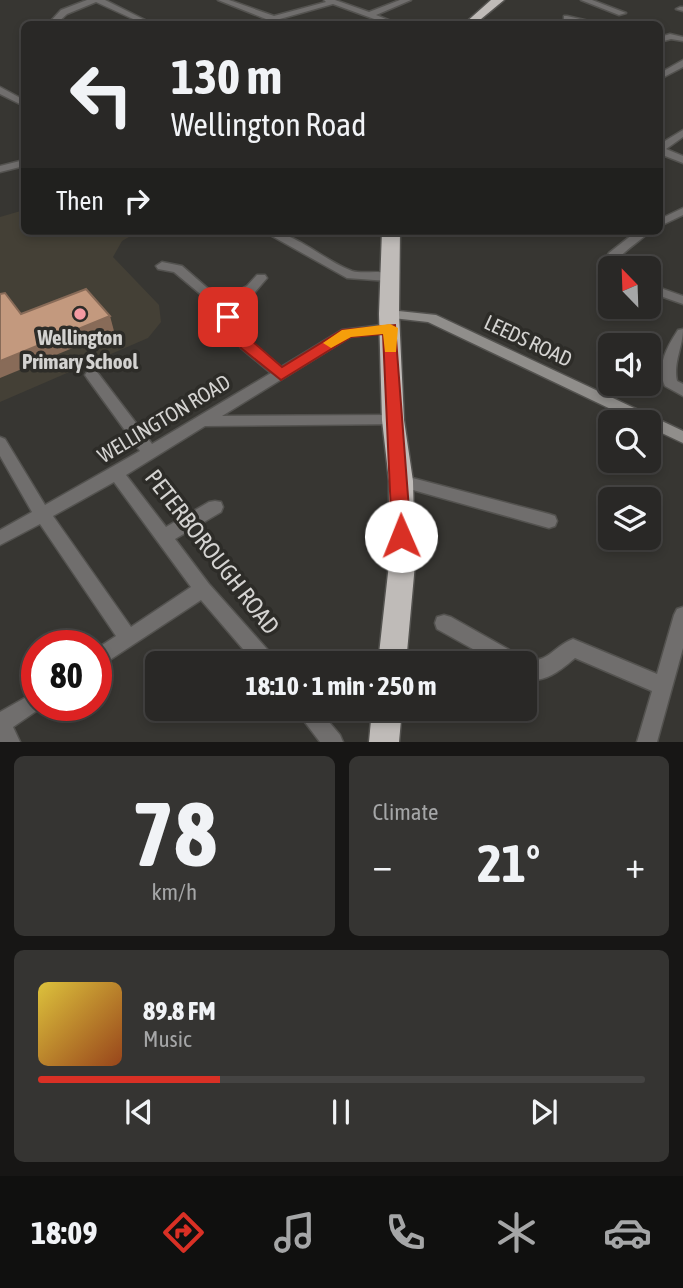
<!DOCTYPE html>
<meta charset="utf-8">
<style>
body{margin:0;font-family:"Asap Condensed",sans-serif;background:#353432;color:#f1f3f6;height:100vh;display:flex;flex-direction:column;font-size:26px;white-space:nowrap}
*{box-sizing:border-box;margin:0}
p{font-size:23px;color:#a5a6a7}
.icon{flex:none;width:38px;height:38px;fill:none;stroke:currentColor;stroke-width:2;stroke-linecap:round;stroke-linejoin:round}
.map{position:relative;height:742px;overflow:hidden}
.side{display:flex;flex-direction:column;gap:14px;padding:14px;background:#171615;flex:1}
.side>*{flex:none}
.hud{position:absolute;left:21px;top:21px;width:642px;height:214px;border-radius:10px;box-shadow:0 4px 10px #0003,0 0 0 2px #454443;background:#292826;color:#f1f3f6;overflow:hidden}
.needle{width:46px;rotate:337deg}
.fabs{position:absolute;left:598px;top:256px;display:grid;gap:14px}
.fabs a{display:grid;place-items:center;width:63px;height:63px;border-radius:10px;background:#292826;box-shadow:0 4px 10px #0003,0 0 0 2px #454443;font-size:35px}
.speed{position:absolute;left:21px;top:630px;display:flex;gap:14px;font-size:35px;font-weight:700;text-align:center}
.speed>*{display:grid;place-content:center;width:91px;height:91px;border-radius:50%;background:#292826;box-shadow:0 4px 10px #0003,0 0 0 2px #454443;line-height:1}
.speed .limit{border:10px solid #d22;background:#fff;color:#111}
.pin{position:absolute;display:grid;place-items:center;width:60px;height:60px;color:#fff;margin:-30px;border-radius:14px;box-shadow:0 4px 10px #0006}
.me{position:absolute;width:77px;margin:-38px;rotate:359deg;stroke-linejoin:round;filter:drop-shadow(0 0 5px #0008)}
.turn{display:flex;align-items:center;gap:24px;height:147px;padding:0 35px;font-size:32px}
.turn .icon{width:91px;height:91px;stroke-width:2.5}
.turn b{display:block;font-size:49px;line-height:60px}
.then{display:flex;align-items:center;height:66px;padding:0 35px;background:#0003;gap:14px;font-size:26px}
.big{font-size:52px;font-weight:700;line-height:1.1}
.side .card{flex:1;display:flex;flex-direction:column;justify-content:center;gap:10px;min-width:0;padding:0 24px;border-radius:10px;background:#353432}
.side .dial{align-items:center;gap:0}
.dial b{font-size:91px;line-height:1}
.song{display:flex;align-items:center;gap:21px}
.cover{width:84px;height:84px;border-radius:10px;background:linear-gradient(135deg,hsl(50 70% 55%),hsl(20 70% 35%))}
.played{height:7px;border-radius:4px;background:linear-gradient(90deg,#d93025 30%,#454443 30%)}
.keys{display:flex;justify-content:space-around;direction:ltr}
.heat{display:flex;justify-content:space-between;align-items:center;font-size:38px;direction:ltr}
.side .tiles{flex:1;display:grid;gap:14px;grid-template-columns:1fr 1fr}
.card:last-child{grid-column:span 2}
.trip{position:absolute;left:145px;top:651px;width:392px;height:70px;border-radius:10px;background:#292826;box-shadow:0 4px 10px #0003,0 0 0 2px #454443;font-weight:700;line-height:70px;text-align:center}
.menu{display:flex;height:112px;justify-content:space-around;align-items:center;background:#10100f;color:#a5a6a7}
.menu .icon{width:49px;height:49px}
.menu .on{color:#d93025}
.menu b{font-size:32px;color:#f1f3f6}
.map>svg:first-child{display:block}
.built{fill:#444036}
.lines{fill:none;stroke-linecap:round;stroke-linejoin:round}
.street-casing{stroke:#53524f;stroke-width:3}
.secondary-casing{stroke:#53524f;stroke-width:3}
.highway-casing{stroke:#53524f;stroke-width:3}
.street{fill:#706e6d;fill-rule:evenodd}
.secondary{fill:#908e8b;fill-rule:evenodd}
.highway{fill:#bfbbb8;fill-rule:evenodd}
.shaded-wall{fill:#886b58}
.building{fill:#c3997e;stroke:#886b58;stroke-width:2}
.route{fill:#d93025;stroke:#8d1f18;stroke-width:2}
.slow{fill:#f59e0b}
.poi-dot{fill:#f49aa2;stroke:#2d2c28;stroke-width:2.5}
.labels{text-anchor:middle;stroke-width:7;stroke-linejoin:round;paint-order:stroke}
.poi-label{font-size:21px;font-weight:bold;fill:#d4d3d1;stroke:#2d2c28}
.street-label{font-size:21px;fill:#d4d3d1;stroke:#2d2c28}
.near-street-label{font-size:24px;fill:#d4d3d1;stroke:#2d2c28}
</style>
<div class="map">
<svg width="683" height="742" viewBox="0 0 683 742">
<rect width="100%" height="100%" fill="#373632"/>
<polygon class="built" points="24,210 24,231 139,231 122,241 113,257 159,305 161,322 148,338 0,402 0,217"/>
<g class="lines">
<g class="street-casing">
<g id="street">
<polygon points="87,0 105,0 153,24 144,24 96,2 67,14 56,24 48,24 61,10"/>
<polygon points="218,0 229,0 274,16 326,2 324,0 335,0 369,12 400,0 411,0 376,15 398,24 388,24 333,4 262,24 251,24 266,19"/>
<polygon points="581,0 592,0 626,13 619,15"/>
<polygon points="680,7 683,7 683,11 676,9"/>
<polygon points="567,16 593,22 594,24 583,24 564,20 564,16"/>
<polygon points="670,34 683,37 683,41 671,39 660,42 660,37"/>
<polygon points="683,60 683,67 660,79 660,73"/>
<polygon points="0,87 24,100 24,106 0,94"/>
<polygon points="683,130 683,137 666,149 683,156 683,163 660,154 660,144"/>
<polygon points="24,160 24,166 0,172 0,166"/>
<polygon points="683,208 683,215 660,226 660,219"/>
<path d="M263 231C296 231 322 260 352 271 365 275 383 268 394 277L388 281 347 278Z"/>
<path d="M637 231H650C637 245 611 256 611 277L598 270 609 253Z"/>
<path d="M162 262 182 266 221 300 247 286 257 275H265L267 278 255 292 226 307 251 342 281 367 342 330 390 324 397 328 390 332 350 337 222 416 393 415 398 416 400 420 398 424 205 426 126 475 166 527 209 502 215 501 221 502 223 507 221 512 175 539 209 584 274 657 277 663H255L201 600 96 669V649L116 636 40 524 0 545V530L32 512 0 456V437L5 439 45 505 140 451 87 378 85 375 87 372H97L152 444 271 373 241 348 210 302 174 272 158 269 156 266ZM114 482 191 587 131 627 53 516Z"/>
<polygon points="649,284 683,296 683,304 649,292"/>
<path d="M683 329C683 347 673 362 677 381L683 384V396L665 386C656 366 667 347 678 330Z"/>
<polygon points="401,475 549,514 555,516 557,521 555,526 549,528 395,485 393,481 395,477"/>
<path d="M683 607V648L657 742H637L652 691 575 658C562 669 544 685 525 678V663H498L437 629 435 623 437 617 444 615 451 617 522 657 523 660C549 664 552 647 573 639L657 674 674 615 677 609Z"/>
<polygon points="37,691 37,705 45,705 13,727 20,742 0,742 0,712"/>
<polygon points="295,709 318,709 340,735 343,742 320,742"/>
</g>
</g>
<g class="secondary-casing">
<polygon id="secondary" points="389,310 436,315 683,431 683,443 649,427 649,422 638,422 428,322 384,317 383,314 384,311"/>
</g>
<g class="highway-casing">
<g id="highway">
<polygon points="491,0 504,0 475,24 464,24"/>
<polygon points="382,231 400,231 399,314 404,420 413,481 415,564 406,663 378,663 389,564 389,481 382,420 379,314"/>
<polygon points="372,709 402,709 399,742 369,742"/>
</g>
</g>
<use href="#street" class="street"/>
<use href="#secondary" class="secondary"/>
<use href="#highway" class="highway"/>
</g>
<polygon class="shaded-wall" points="110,316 114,331 0,378 0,361"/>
<polygon class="building" points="86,289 110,316 0,361 0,294 5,293 21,314"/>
<polygon class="route" points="228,312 233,313 252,341 282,367 342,330 395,325 411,536 408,542 395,542 392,536 383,334 351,337 281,380 241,348 220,317"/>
<polygon class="slow" points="390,324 398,328 396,352 385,352 383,334 351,337 331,348 323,343 342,330"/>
<circle class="poi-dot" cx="80" cy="314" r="7"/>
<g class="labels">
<g class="poi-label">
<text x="80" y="345">Wellington<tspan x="80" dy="24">Primary School</tspan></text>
</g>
<g class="street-label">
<text transform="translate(528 341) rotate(25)" y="7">LEEDS ROAD</text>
<text transform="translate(164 419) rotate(-31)" y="7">WELLINGTON ROAD</text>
</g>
<g class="near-street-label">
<text transform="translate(212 552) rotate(52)" y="8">PETERBOROUGH ROAD</text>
</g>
</g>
</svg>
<div class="fabs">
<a><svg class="needle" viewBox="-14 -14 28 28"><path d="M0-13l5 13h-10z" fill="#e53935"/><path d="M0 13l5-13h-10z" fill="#a5a6a7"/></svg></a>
<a><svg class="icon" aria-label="sound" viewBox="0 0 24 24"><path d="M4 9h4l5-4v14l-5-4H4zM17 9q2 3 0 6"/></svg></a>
<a><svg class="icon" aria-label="search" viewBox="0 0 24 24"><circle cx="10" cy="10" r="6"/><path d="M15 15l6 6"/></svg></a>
<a><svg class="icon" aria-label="layers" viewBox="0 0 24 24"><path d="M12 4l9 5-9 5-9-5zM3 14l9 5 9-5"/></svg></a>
</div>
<div class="speed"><div class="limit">80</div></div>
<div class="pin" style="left:228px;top:317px;background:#d93025"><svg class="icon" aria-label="arrive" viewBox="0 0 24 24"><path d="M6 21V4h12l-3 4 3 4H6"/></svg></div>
<svg class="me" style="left:401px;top:536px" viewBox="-20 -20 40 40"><circle r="19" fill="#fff"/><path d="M0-13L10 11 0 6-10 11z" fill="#d93025"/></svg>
<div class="trip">18:10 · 1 min · 250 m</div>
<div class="hud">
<div class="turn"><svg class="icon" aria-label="left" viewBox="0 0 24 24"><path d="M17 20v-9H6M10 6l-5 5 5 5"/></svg><div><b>130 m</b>Wellington Road</div></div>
<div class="then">Then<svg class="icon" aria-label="right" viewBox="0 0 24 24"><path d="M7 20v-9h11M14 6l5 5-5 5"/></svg></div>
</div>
</div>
<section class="side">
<div class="tiles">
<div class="card dial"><b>78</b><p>km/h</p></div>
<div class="card"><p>Climate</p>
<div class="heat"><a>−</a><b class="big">21°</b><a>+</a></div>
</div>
<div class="card">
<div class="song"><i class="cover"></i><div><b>89.8 FM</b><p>Music</p></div></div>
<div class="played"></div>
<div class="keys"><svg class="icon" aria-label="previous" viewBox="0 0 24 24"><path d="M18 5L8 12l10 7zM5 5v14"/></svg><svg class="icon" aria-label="pause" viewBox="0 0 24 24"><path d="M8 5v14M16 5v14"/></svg><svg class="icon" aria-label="next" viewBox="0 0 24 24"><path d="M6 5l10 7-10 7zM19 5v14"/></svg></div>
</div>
</div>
</section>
<nav class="menu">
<b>18:09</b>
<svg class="icon on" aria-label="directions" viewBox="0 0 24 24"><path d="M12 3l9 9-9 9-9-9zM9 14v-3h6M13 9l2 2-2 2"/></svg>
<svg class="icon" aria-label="music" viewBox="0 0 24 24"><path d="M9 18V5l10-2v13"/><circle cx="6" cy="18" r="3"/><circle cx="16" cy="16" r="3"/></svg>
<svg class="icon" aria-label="phone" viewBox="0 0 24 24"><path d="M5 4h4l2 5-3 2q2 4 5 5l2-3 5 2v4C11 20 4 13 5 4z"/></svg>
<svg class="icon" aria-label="climate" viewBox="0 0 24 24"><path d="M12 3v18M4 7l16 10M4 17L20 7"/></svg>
<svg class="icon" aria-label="car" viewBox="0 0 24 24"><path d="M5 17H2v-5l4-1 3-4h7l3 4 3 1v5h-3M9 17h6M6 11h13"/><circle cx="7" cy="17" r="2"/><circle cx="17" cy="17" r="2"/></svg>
</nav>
